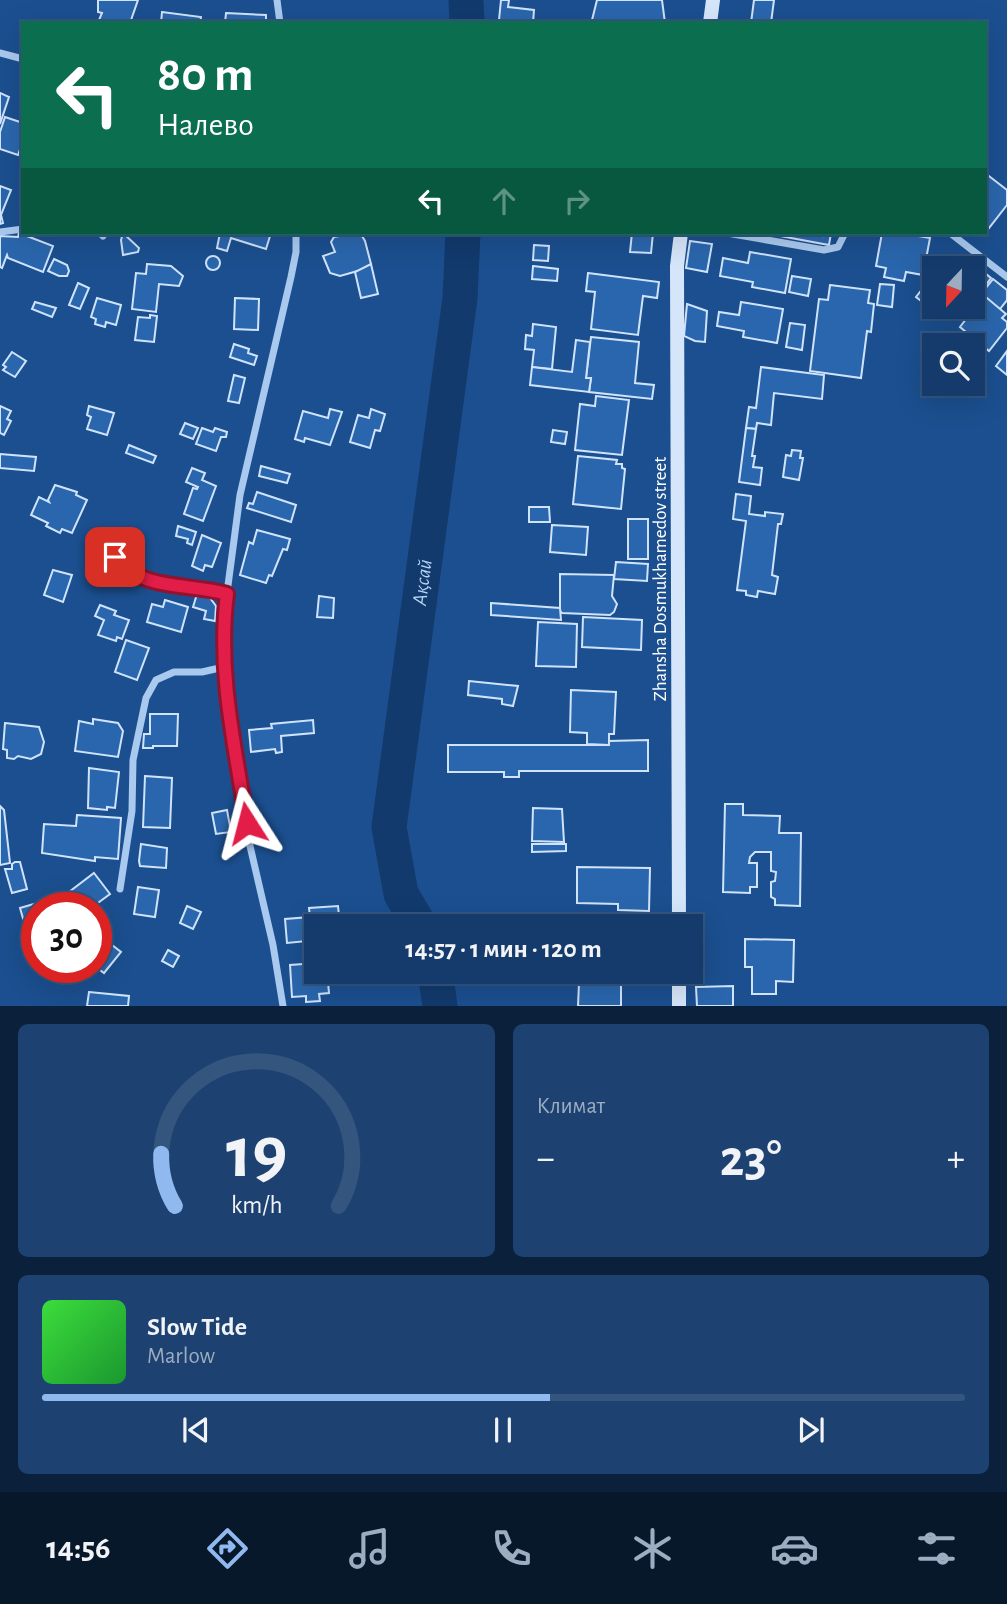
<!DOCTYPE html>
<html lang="ru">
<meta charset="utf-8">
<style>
body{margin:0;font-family:"Alegreya Sans",sans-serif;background:#1d4271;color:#f1f3f6;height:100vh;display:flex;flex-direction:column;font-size:26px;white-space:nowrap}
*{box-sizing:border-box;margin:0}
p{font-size:23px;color:#9dadc1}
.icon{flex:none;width:38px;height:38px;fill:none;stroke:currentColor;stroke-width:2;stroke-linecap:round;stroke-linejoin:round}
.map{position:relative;height:1006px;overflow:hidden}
.panel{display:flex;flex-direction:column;gap:18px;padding:18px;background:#0b203b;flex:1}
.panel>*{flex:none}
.guide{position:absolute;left:21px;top:21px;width:966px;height:214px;border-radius:0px;box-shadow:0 7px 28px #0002,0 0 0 2px #33557e;background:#0b6e4f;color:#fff;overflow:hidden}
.needle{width:46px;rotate:202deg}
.controls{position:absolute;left:922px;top:256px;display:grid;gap:14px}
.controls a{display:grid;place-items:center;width:63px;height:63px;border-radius:0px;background:#143b6b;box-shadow:0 7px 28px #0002,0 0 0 2px #33557e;font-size:35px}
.speed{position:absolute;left:21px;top:892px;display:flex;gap:14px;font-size:35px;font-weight:700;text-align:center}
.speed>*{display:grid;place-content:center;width:91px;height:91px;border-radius:50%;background:#143b6b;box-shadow:0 7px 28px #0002,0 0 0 2px #33557e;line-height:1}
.speed .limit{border:10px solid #d22;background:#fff;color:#111}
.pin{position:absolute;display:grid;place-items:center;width:60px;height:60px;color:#fff;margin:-30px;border-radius:14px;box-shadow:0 4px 10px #0006}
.me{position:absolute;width:77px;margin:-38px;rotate:351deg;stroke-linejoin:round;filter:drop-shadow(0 0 5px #0008)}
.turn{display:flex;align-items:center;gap:24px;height:147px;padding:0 21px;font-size:32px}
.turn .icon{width:91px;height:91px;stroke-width:2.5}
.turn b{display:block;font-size:49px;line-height:60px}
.lanes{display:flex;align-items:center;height:66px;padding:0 21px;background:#0003;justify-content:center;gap:35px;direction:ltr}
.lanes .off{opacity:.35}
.big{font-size:52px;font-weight:700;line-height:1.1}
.panel .widget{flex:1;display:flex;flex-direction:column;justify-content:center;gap:10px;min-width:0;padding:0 24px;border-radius:10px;background:#1d4271}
.panel .dial{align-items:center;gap:0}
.dial svg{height:182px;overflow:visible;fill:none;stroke:#33557e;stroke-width:7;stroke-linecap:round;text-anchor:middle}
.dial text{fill:#f1f3f6;stroke:none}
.song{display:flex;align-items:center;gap:21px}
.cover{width:84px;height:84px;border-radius:10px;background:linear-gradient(135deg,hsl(120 70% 55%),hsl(130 70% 35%))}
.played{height:7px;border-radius:4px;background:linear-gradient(90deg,#90b9f0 55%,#33557e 55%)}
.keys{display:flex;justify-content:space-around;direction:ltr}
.heat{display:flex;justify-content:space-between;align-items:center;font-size:38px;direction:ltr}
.panel .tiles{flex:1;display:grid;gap:18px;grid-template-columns:1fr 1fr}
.widget:last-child{grid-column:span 2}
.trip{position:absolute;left:304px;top:914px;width:399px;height:70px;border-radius:0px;background:#143b6b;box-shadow:0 7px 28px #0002,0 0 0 2px #33557e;font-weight:700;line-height:70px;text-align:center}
.tab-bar{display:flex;height:112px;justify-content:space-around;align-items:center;background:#08182b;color:#9dadc1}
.tab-bar .icon{width:49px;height:49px}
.tab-bar .current{color:#90b9f0}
.tab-bar b{font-size:32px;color:#f1f3f6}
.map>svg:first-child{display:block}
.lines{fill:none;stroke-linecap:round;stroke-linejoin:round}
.river{stroke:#123a6d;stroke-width:35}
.building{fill:#2a66ad;stroke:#cfe3fa;stroke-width:2}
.street{stroke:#a9c9ee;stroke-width:7}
.secondary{stroke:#d6e6fa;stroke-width:14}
.route-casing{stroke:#92132f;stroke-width:18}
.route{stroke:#e11d48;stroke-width:12}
.labels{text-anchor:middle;stroke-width:7;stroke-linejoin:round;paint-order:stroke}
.street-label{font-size:19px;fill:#fff;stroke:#1b4f8f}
.water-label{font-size:21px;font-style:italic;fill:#b5d3f5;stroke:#1b4f8f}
</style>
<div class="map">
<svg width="1007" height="1006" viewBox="0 0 1007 1006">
<rect width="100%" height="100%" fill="#1b4f8f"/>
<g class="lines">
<g class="river">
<polyline points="466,0 467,23"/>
<path id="s1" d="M420 926 401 894 389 827 460 298 463 233"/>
<polyline points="435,971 440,1006"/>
</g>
</g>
<g class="building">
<polygon points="98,0 138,0 130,23 109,23 99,20 102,13 98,12"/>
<polygon points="501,0 509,0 508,7 534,10 533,23 499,20"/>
<polygon points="597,0 662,0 665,23 604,23 592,20"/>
<polygon points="754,0 774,0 771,23 751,23"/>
<polygon points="162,12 201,17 200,23 161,23"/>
<polygon points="226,13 266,15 266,23 225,23"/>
<polygon points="0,93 9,97 0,124"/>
<polygon points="5,117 23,123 23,148 21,147 18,155 0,149 0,132"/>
<polygon points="985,173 1007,190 1007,205 989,228 985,225"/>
<polygon points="0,186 11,190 1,215 3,223 0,224"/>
<polygon points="19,233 53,246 43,272 8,258 7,255 2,268 0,267 0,236 18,237"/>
<polygon points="123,233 139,248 138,252 123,255 121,240"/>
<polygon points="220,233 271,233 266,249 231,238 227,251 217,248"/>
<polygon points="356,233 362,236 365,241 371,264 361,270 340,276 330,273 323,256 335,252 331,242 334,237"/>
<polygon points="632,233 653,233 651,253 630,252"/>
<polygon points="764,233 805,233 823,236 824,233 831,233 829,245"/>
<polygon points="882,233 901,233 930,238 923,275 906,272 904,281 884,277 886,268 876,266"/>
<polygon points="690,241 712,244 707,272 686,268"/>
<polygon points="534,245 549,246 548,261 533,260"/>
<polygon points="750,252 791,259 785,293 752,287 753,282 720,276 723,258 748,263"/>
<circle cx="213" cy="263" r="7"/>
<polygon points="54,259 67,265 69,271 67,276 59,276 48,271"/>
<polygon points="971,262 991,278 973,302 973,268 967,268"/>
<polygon points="147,264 171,266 183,276 179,286 159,284 156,312 132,309 136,273 146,274"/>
<polygon points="371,264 378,294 361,298 355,272"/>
<polygon points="533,266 558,269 557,281 532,279"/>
<polygon points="588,273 659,282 657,298 643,296 638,335 591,329 595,292 586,291"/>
<polygon points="934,274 934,306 958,306 950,310 943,318 916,297"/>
<polygon points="792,276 811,279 808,296 789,292"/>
<polygon points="993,279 1007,290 1007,300 1000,309 980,295"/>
<polygon points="78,283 89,288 80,309 69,305"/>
<polygon points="880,284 894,285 892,307 877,305"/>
<polygon points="830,285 870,290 868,303 874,304 871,332 867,331 861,378 810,371 819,299 828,300"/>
<polygon points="97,298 121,305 116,325 106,322 105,327 95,324 96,319 91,317"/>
<polygon points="235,298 259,299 258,330 234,329"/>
<polygon points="987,298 1006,314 1002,318 1007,322 1007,328 989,351 960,327 976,306 979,308"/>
<polygon points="35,302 56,308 52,317 32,309"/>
<polygon points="741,302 783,309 777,343 743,337 744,331 717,326 719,312 739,315"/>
<polygon points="687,304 707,311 705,342 695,341 684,336"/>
<polygon points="150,315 157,316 154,342 135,340 138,317 150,318"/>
<polygon points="790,323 805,325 802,350 786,347"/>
<polygon points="533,324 556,327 552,369 532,367 534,350 525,349 526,335 532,336"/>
<polygon points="591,337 639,342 635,383 654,385 652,399 589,392 591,378 586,378"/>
<polygon points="576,340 590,342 586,378 591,378 589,392 530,385 532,367 572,372"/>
<polygon points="234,344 249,349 248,353 257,356 254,365 230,357"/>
<polygon points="1007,351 1007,375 996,366"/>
<polygon points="12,352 26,361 15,377 3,370 6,367 3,365"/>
<polygon points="761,367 824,375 822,399 774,393 771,425 757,423 756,429 746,428 749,407 756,408"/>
<polygon points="234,375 245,378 239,403 228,401"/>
<polygon points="596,396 629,400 622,455 575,450 580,404 595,406"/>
<polygon points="0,406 11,411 7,419 11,421 4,435 0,433"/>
<polygon points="89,406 114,413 107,435 87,429 91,417 87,415"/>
<polygon points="330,409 342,412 330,445 305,438 304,442 295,439 303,411 328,418"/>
<polygon points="371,409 385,414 380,431 375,430 370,448 350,442 358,415 369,418"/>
<polygon points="185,423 198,428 193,439 180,434"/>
<polygon points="202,428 213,432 215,428 227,432 226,437 221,437 216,451 196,444"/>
<polygon points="746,428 756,429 752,456 755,456 753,467 762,468 760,485 739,482"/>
<polygon points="553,430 567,432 565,444 551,442"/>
<polygon points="129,445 156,456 153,463 126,453"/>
<polygon points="792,450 801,451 800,458 803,458 799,480 783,477 786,455 791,456"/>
<polygon points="0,454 36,457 34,471 0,468"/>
<polygon points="578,456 617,460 616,464 622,464 622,468 625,469 621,509 573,504"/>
<polygon points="261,466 290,474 287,483 259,476"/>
<polygon points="192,468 205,473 202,480 216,486 203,521 184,514 193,488 197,489 198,487 186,482"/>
<polygon points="55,485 77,492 76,495 87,500 72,533 62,529 60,533 46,526 48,523 31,515 39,497 49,502 48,500"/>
<polygon points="257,492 296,505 291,522 247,508 249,503 253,504"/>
<polygon points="736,494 751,496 749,514 765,516 765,512 783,514 781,524 778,524 772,575 778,577 775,594 758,591 757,597 746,595 746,591 737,590 746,521 733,519"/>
<polygon points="529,507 549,507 550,522 529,522"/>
<rect x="628" y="519" width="20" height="40"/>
<polygon points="552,525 588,527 586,555 550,552"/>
<polygon points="178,526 196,532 192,545 187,543 188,539 176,536"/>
<polygon points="257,530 290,539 287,550 283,549 272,576 269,575 266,583 240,575 249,542 253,544"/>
<polygon points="202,535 221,543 212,567 205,565 203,571 192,566"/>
<polygon points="616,562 648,564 647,581 614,579"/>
<polygon points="53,570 72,575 63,602 44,595"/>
<polygon points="560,574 614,575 612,596 617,604 614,612 610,615 562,613 560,611"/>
<polygon points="200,593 210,598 216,606 215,621 204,619 206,611 193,607 197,594"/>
<polygon points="319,596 334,598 333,618 317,617"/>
<polygon points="165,600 188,607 181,632 147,622 152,604 163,607"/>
<polygon points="491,603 560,608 561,620 491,615"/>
<polygon points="100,605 116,611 114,615 129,620 122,639 117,637 116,641 98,635 104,620 95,616"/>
<polygon points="583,617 642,620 641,650 582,647"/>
<polygon points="538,622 577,624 576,667 536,666"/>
<polygon points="126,640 149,648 137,680 115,672"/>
<polygon points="469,681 518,686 513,706 502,704 502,699 468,695"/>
<polygon points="571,690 616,692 614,734 609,734 609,745 587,744 587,733 570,732"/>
<polygon points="150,714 178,714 177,746 153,746 153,748 143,748 144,734 150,734"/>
<polygon points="93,719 118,723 123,731 118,757 75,751 79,721 93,724"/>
<polygon points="313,720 314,733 281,736 282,752 276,753 275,749 251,752 249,730 272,728 271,724"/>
<polygon points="5,723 39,727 44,742 41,754 31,759 18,756 14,759 7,758 7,750 3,749"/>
<polygon points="648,740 648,771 519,771 519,777 504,777 504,772 448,772 448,745 609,745 609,741"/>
<polygon points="89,768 119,772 115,808 107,807 107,810 88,808"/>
<polygon points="145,776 172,778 170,828 143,827"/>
<polygon points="725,804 743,804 743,815 780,816 779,833 801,833 800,906 775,905 775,899 771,897 771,882 775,881 776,872 771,871 771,852 755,852 750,857 749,863 757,863 757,887 750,887 750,893 723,892"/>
<polygon points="0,806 4,810 10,863 0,865"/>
<polygon points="533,808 562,809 564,842 532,841"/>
<polygon points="227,810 231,832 216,834 212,813"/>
<polygon points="77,815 121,818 118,859 95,857 95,861 42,853 44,824 76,826"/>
<polygon points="141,844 167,848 166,868 140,866 139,861"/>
<polygon points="532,844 566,844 566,851 532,852"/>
<polygon points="15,862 20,862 27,889 12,893 5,869 12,869 12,864"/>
<polygon points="577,867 650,868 649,911 618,910 618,904 577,903"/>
<polygon points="94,873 110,894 91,908 48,908"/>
<polygon points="138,887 159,890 155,917 134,914"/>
<polygon points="37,903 37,918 24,922 20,908"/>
<polygon points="187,906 201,912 193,929 180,923"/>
<polygon points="338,906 340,926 317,926 317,940 287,943 285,919 310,917 309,908"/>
<polygon points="646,917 646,922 650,926 582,926 582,918"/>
<polygon points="103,938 121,952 104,973 96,967 96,946"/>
<polygon points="745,939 794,940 793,982 776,981 776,994 752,994 752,967 745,967"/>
<polygon points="168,950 179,956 173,967 162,961"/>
<polygon points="317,963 317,971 327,971 329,993 319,994 320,1001 306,1002 306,996 292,997 290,965"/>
<polygon points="579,983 621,985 621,1006 578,1006"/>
<polygon points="733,986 733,1006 697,1006 696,987"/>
<polygon points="89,992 129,996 128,1006 87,1006"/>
</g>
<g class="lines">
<g class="street">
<polyline points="277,0 280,23"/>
<polyline points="0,53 23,59"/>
<polyline points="0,232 23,229"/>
<polyline points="100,233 103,236"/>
<polyline points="727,233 824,250 838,247 845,233"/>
<polyline points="950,233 1007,277"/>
<path d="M115 557C140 591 189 584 227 594"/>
<polyline points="120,889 132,811 133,760 146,698 156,680 174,672 202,672 224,667"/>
<polyline points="283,1006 273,945 250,846 224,681 223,623 240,495 291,277 296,252 296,233"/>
</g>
<g class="secondary">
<polyline points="710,23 713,0"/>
<polyline points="679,926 677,266 681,233"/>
<polyline points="679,971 679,1006"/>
</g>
</g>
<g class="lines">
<g class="route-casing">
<path id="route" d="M115 557C140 591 189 583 227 594 217 671 235 747 247 823"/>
</g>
<use href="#route" class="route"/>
</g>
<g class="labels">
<g class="street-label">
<text transform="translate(659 579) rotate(-90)" y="7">Zhansha Dosmukhamedov street</text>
</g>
<g class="water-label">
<text dy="7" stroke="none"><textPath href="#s1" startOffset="352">Ақсай</textPath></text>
</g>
</g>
</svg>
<div class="controls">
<a><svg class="needle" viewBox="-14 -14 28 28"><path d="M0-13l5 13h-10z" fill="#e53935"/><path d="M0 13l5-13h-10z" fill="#9dadc1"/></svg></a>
<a><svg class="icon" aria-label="search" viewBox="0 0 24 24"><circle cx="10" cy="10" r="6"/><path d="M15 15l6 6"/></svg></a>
</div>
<div class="speed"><div class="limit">30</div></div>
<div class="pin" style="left:115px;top:557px;background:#d93025"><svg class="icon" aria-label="arrive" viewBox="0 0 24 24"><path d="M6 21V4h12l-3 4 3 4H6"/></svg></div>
<svg class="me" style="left:247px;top:823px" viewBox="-20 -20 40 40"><path d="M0-17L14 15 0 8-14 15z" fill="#e11d48" stroke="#fff" stroke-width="4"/></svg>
<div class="trip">14:57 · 1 мин · 120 m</div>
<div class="guide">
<div class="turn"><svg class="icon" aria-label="left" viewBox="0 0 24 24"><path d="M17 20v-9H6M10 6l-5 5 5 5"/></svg><div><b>80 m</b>Налево</div></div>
<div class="lanes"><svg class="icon" aria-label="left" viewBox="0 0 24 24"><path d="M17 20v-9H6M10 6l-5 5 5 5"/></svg><svg class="icon off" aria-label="ahead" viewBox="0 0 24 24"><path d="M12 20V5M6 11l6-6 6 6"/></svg><svg class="icon off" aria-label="right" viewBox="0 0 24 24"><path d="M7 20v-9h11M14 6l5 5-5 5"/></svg></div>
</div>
</div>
<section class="panel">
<div class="tiles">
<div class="widget dial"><svg viewBox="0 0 100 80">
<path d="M14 69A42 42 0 1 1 86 69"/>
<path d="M14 69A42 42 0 0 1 8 46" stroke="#90b9f0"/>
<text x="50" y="56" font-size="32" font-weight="700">19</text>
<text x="50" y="72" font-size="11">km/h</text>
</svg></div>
<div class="widget"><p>Климат</p>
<div class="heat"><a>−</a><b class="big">23°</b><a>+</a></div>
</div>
<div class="widget">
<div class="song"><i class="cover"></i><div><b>Slow Tide</b><p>Marlow</p></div></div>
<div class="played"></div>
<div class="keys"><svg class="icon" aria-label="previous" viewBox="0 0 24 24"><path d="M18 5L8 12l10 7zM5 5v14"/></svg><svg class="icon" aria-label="pause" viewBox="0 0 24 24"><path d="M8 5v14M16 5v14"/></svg><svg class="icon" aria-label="next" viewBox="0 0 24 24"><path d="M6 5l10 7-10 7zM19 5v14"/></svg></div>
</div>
</div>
</section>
<nav class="tab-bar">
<b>14:56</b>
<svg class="icon current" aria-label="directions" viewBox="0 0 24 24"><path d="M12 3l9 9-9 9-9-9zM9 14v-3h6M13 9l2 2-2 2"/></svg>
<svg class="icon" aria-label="music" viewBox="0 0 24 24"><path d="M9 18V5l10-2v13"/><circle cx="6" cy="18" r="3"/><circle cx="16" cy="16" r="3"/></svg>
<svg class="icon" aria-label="phone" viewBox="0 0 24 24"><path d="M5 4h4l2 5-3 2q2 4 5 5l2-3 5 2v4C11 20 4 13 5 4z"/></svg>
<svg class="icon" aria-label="climate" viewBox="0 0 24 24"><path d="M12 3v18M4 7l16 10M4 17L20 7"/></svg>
<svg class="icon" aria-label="car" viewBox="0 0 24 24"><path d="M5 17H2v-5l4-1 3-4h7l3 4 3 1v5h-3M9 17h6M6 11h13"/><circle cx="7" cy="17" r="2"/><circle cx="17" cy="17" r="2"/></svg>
<svg class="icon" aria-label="filters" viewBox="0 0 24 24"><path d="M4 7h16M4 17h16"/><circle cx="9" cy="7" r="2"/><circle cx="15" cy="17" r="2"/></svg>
</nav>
